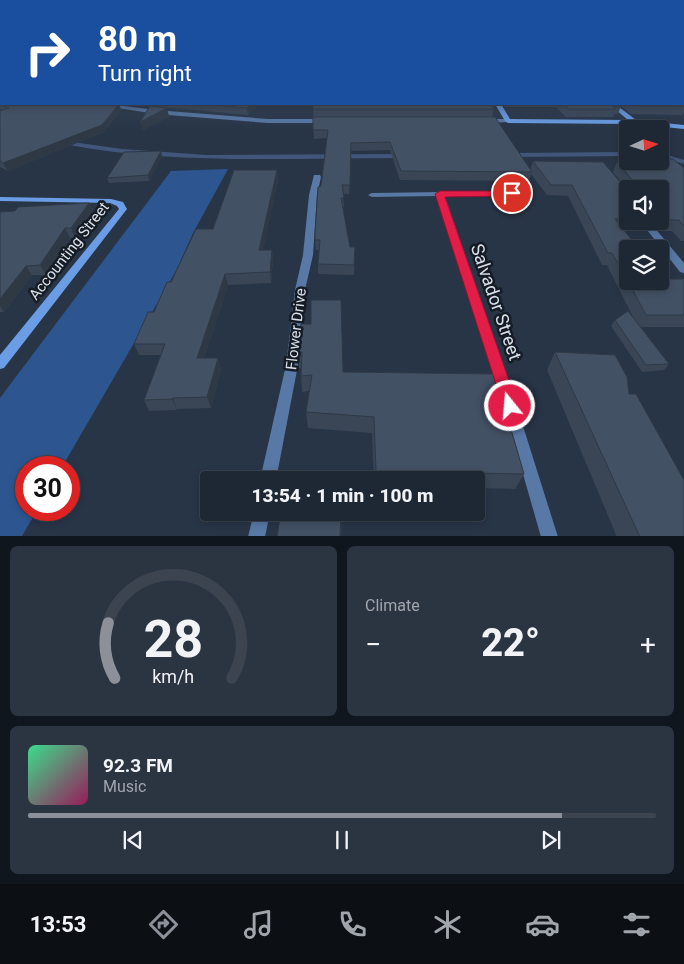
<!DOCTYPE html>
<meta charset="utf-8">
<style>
body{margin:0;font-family:Roboto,sans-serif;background:#2b3441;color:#f1f3f6;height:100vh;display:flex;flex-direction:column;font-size:19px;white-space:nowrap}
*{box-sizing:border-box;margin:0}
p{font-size:16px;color:#a1a6ad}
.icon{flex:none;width:28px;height:28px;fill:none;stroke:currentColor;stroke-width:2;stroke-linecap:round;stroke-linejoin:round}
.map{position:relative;height:536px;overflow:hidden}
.sheet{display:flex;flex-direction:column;gap:10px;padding:10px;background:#10161d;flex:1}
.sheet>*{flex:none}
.top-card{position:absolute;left:0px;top:0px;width:685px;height:105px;box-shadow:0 2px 8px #0003,0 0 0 1px #3c4450;background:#1a4fa0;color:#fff;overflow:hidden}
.needle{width:32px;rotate:86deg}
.buttons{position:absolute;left:619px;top:120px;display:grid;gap:10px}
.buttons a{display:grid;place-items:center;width:50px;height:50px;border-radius:5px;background:#1e2835;box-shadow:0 2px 8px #0003,0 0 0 1px #3c4450;font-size:25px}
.speed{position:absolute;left:15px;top:456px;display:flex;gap:10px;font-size:25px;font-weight:700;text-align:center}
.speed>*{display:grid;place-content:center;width:65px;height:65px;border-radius:50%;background:#1e2835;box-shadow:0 2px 8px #0003,0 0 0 1px #3c4450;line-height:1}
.speed .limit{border:8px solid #d22;background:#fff;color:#111}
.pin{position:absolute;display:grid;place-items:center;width:42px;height:42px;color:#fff;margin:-21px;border:2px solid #fff;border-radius:50%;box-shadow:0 1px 5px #0007}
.me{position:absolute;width:55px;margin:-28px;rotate:343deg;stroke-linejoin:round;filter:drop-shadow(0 0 4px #0008)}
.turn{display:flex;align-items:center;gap:18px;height:105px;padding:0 15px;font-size:22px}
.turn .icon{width:65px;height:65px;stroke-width:2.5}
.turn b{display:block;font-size:35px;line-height:42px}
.big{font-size:38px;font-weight:800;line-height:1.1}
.sheet .card{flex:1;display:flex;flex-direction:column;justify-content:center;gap:8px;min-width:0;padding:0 18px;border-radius:8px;background:#2b3441}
.sheet .dial{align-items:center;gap:0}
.dial svg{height:130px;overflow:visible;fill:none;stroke:#3c4450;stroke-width:7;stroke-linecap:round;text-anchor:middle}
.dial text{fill:#f1f3f6;stroke:none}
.song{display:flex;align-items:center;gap:15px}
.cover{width:60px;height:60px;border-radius:8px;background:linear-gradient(135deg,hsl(150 70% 55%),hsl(330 70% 35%))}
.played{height:5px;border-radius:2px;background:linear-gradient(90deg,#8c9099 85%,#3c4450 85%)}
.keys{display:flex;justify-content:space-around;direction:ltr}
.heat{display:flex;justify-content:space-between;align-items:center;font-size:28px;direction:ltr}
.sheet .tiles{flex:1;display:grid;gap:10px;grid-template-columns:1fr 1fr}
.card:last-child{grid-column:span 2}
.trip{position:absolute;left:200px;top:471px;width:285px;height:50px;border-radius:5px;background:#1e2835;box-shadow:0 2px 8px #0003,0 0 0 1px #3c4450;font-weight:800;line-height:50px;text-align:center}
.tabs{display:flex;height:80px;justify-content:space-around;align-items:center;background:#0c1015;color:#a1a6ad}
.tabs .icon{width:35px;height:35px}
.tabs .on{color:#8c9099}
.tabs b{font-size:22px;color:#f1f3f6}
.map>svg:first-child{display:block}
.green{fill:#2d5691}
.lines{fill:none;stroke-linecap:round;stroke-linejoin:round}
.stream{fill:#41567a;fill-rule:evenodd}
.street{fill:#5878a5;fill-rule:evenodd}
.secondary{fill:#6a9de5;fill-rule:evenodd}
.wall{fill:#3a4656}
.shaded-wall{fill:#2f3946}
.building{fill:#435164;stroke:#2f3946}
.route{fill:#e11d48;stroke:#92132f}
.labels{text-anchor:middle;stroke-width:5;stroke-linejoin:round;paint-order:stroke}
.street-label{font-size:15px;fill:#d8e0ec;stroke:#161c24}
.near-street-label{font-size:18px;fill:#d8e0ec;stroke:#161c24}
</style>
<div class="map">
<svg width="684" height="537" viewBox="0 0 684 537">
<rect width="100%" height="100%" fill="#283547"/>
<polygon class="green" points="228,169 193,233 177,269 62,467 26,468 26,510 37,510 22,536 0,536 0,398 171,171"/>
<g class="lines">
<g class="stream">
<path d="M65 141 122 149 207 155 400 154 403 156 400 158C289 158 172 165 63 144L62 143Z"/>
<polygon points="628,152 628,156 511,157 508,155 511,153"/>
<polygon points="660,153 684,160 684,164 660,157"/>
</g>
<g class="street">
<polygon points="93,104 107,104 156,110 268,119 327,119 330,121 327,123 268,123 156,114"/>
<polygon points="508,119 511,121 510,122 484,123 481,121 484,119"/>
<polygon points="314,175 320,175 321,177 317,195 313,255 305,290 298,365 276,480 260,480 286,365 295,290 303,255 309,195"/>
<polygon points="512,191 516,193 515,195 445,196 505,369 558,537 541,537 493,369 437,196 372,197 368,195 372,193"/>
<polygon points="640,221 649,221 684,263 684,273 680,272"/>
<polygon points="254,512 270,512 265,537 248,537"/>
</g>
<g class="secondary">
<polygon points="495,104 501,104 510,119 628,120 609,104 615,104 636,120 684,125 684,129 634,124 508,123 505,121"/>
<polygon points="0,197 111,199 123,202 127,209 4,368 0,369 0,355 119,209 117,206 110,203 0,201"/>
</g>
</g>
<g class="wall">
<polygon points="0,54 1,54 1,104 127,104 119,104 121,110 104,132 8,171 0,167 0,111 3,110 0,109"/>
<polygon points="156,104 258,104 255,109 248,115 184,109 167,108 169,117 142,131 140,122 157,107"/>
<polygon points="313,104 495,104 494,107 492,107 494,109 492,117 530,170 533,161 628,191 628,221 650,221 645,231 624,230 663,279 684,279 684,327 641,327 669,364 664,370 642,372 611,326 615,320 633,317 607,265 602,265 568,196 547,195 531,174 529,181 400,180 390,150 351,151 349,194 343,194 344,207 342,207 350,247 355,247 354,275 318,274 318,264 319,250 316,250 315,240 321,186 327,138 314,139"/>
<polygon points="502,104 683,104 684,105 684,112 682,115 631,114 621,106 618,114 614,114 613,117 566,117 556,107 505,107"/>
<polygon points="162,156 149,181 109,183 107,178"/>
<polygon points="623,159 684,168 684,241 681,241 672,231 660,231 651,221 660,221 660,189 628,189 628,190 613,172 617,162 622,162"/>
<polygon points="277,170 278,180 263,250 272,250 273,260 271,283 228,285 204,358 218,358 221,370 211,408 177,409 177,410 149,411 144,400 161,355 139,355 134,344 171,282 213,229"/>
<polygon points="89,203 93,212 75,238 70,238 46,275 32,275 4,312 0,312 0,212 15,211"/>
<polygon points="301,324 343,372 524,474 515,489 476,488 476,480 374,480 372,433 308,428 306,412 309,391 302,392 301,376 301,368 299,368 298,352"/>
<polygon points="555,352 629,394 684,537 617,537 547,370"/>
<polygon points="281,512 346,512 345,520 342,520 341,537 277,537"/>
</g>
<g class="shaded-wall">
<polygon points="119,104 121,110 104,132 8,171 3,163"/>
<polygon points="252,104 258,104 255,109 248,115 247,108"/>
<polygon points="167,108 169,117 142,131 140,122"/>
<polygon points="161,151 162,156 149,181 148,175"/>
<polygon points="277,170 278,180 261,261 259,250"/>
<polygon points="89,203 93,212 75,238 71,228"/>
<polygon points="65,228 70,238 46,275 40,265"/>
<polygon points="272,250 273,260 271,283 270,272"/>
<polygon points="26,266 32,275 4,312 0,306 0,299"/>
<polygon points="225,274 228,285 200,369 197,358"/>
<polygon points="218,358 221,370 211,408 207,397"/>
<polygon points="173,398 177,409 177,410 172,399"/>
<polygon points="342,512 341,537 340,537"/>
</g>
<g class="building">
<rect x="0" y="54" width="1" height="31"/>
<polygon points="1,89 1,104 119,104 102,125 3,163 0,161 0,111 9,108 0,104 0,90"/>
<polygon points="201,104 252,104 247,108"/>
<polygon points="313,104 490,104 494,109 313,109"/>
<polygon points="564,104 619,104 621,106 612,106 616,109 569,109"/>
<polygon points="632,104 683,104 684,105 684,106 635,106"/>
<polygon points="150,106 167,108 140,122"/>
<polygon points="313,117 495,117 532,172 401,171 390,142 351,143 350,185 342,185 344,198 341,198 350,247 355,247 354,265 318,264 320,240 315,240 315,234 318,187 321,186 328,130 313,130"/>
<polygon points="161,151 148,175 107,178 124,152"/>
<polygon points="623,159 628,159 628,161 660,161 660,159 673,159 684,168 684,226 679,220 666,220 660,213 660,189 635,189 634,182 617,162 626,162"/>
<polygon points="533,161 603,162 628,191 628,219 615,219 639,249 628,249 628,281 612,253 608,253 572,185 551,185"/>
<polygon points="234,170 277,170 259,250 272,250 270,272 225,274 197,358 218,358 207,397 173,398 172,399 144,400 165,344 134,344 148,312 154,312 167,282 171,282 196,229 213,229"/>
<polygon points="89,203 71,228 65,228 40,265 26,266 0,299 0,212 15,211 18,207"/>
<polygon points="660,275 663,279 684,279 684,315 646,315 628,281 660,281"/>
<polygon points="311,300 341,300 343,372 495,374 524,474 376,471 374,417 306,412 312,375 301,376 302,352 298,352 301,324 311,324"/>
<polygon points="628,311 669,364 646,365 615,320"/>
<polygon points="555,352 615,355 627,377 629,394 636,394 684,480 684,537 640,537"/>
<polygon points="291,470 348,474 347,480 290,480"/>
<polygon points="281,512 341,512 340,537 277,537"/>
</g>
<linearGradient id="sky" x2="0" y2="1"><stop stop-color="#161d27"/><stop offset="0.42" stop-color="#425169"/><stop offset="1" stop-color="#425169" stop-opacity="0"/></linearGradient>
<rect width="684" height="129" fill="url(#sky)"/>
<polygon class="route" points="440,191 512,191 517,193 512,196 445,197 518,406 516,411 510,413 505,411 503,406 435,194"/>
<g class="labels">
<g class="street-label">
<text transform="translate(69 251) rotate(-52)" y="5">Accounting Street</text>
<text transform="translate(296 329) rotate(-83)" y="5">Flower Drive</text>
</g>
<g class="near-street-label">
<text transform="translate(496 302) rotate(71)" y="6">Salvador Street</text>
</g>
</g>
</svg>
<div class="buttons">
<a><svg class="needle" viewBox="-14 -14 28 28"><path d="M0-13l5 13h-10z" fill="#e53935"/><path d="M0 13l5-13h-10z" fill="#a1a6ad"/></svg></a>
<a><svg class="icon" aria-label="sound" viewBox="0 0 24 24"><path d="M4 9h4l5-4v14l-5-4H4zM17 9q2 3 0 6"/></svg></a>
<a><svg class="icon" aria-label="layers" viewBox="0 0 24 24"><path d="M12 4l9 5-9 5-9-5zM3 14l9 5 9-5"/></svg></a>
</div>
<div class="speed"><div class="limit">30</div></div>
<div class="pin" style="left:512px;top:193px;background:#d93025"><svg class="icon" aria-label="arrive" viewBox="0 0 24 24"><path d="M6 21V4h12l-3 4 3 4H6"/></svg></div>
<svg class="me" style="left:510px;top:406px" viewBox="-20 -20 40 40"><circle r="17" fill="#e11d48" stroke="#fff" stroke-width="3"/><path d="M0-11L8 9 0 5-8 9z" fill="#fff"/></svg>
<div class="trip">13:54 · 1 min · 100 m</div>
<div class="top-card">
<div class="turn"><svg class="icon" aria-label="right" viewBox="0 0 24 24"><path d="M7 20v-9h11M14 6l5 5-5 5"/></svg><div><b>80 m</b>Turn right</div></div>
</div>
</div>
<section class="sheet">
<div class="tiles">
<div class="card dial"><svg viewBox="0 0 100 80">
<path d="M14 69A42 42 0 1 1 86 69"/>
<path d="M14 69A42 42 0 0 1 10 35" stroke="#8c9099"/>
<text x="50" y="56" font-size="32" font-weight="700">28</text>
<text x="50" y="72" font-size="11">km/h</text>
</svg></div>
<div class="card"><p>Climate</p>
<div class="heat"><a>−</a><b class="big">22°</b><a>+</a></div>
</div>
<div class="card">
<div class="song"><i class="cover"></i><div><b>92.3 FM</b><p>Music</p></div></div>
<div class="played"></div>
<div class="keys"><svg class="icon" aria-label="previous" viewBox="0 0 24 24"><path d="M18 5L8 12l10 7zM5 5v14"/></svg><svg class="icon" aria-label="pause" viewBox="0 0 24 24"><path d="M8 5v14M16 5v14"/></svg><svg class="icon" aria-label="next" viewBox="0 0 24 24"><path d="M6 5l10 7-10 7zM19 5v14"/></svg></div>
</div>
</div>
</section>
<nav class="tabs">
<b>13:53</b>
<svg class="icon on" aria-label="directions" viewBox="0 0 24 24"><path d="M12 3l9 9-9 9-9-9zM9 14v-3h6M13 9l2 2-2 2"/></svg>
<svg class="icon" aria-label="music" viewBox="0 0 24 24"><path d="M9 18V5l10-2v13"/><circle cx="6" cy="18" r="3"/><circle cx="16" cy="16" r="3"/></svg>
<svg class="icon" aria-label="phone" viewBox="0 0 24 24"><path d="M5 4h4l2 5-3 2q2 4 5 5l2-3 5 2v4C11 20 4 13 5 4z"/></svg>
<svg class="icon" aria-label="climate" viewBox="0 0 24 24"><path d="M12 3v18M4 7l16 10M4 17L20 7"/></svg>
<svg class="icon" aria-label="car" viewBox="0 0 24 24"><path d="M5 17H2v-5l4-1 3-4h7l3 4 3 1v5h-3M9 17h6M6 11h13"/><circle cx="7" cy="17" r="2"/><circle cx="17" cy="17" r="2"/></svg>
<svg class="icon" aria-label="filters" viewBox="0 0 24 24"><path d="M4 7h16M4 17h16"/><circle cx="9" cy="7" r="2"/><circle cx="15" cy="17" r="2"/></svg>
</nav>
